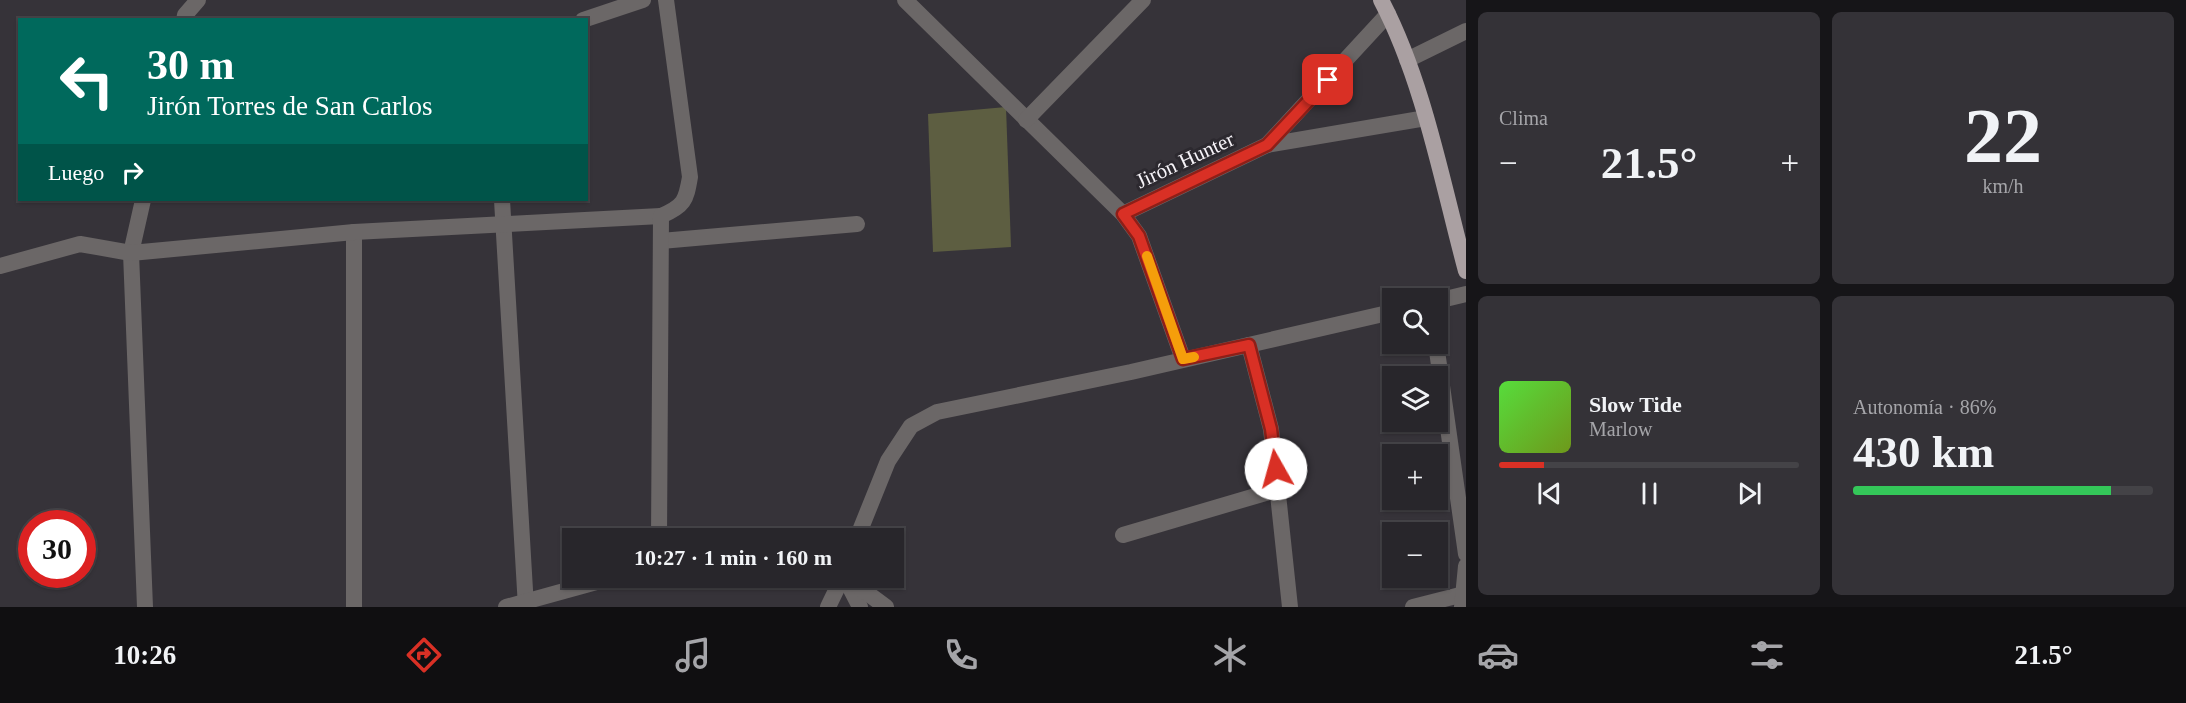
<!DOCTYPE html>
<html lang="es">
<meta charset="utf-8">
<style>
body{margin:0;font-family:Georgia,serif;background:#343237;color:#f1f3f6;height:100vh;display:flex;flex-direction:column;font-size:22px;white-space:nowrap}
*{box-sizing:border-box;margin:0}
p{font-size:20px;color:#a5a5a9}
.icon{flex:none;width:33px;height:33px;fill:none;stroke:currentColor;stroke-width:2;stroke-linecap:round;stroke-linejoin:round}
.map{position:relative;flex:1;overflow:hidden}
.details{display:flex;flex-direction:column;gap:12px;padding:12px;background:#161518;width:720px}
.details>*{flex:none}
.hud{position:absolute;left:18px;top:18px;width:570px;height:183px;border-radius:0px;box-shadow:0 2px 4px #0004,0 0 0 2px #444347;background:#00695c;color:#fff;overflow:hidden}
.tools{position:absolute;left:1382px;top:288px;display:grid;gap:12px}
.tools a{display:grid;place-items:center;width:66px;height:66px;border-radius:0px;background:#28262b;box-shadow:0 2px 4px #0004,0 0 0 2px #444347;font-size:30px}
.speed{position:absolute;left:18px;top:510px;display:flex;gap:12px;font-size:30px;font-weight:700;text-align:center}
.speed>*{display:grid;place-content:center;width:78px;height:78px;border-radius:50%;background:#28262b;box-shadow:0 2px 4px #0004,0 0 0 2px #444347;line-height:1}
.speed .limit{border:9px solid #d22;background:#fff;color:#111}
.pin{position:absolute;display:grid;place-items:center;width:51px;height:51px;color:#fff;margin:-26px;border-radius:12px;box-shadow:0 3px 9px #0006}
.me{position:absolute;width:66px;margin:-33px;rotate:353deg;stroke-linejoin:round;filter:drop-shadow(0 0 4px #0008)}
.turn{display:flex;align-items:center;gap:21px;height:126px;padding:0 30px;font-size:27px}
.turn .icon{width:78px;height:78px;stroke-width:2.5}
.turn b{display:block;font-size:42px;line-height:51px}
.then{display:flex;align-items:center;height:57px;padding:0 30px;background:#0003;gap:12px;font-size:22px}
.big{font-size:45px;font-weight:800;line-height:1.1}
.details .widget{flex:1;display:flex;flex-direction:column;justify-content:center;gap:9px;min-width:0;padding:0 21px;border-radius:9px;background:#343237}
.details .dial{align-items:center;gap:0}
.dial b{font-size:78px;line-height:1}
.song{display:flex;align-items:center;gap:18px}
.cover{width:72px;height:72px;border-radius:9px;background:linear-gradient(135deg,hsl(110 70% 55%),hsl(80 70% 35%))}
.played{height:6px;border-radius:3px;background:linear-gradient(90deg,#d93025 15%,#444347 15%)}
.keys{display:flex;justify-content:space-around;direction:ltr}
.heat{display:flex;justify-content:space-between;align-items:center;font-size:33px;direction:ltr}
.charge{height:9px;border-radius:4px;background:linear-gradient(90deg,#34c759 86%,#444347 0)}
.details .tiles{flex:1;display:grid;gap:12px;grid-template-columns:repeat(2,1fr)}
.trip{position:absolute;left:562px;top:528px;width:342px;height:60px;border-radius:0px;background:#28262b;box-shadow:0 2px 4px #0004,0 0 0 2px #444347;font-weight:800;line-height:60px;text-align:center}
.tabs{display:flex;height:96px;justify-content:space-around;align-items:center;background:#100f11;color:#a5a5a9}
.tabs .icon{width:42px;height:42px}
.tabs .selected{color:#d93025}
.tabs b{font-size:27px;color:#f1f3f6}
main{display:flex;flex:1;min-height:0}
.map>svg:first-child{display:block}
.green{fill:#5d5e41}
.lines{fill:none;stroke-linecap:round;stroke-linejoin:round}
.minor{stroke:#6b6767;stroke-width:16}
.trunk{stroke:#aaa0a2;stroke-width:16}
.route-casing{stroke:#8d1f18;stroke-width:15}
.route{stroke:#d93025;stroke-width:10}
.slow{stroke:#f59e0b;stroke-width:10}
.labels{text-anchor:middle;stroke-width:6;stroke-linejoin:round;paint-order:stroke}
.street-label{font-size:21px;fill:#f6f3f8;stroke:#2c292f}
</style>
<main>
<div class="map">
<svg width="1466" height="607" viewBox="0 0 1466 607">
<rect width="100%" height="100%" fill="#363339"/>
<polygon class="green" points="1006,107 1011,247 933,252 928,114"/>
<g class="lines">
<g class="minor">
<polyline points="905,0 1123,214 1139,236 1183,359"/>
<polyline points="184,20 185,15 198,0"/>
<polyline points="583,20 643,0"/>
<polyline points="1407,60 1466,31"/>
<polyline points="1026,120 1143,0"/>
<polyline points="1267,145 1388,14"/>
<polyline points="143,200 131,253 145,607"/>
<polyline points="502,200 526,607"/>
<polyline points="1123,214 1267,145 1426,118"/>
<polyline points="354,232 354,607"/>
<polyline points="661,241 857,224"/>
<polyline points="0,266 80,244 131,253 354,232 661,216"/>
<polyline points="1437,301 1466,294"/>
<polyline points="1436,344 1466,554"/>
<polyline points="1249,345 1271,429 1290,607"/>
<polyline points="1123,535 1279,489"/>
<path d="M659 538 661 216C684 206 686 201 690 177L666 0"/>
<polyline points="857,538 888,461 911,426 937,412 1131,372 1392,312"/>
<polyline points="845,578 860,607"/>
<polyline points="847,578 886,607"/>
<polyline points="506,607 611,578"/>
<polyline points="828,607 842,578"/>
<polyline points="1413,607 1464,594"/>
<polyline points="1462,607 1466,566"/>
</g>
<path class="trunk" d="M1381 0C1424 82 1442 182 1466 271"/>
</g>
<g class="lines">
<g class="route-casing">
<polyline id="route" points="1276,469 1271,429 1249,345 1183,359 1139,236 1123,214 1267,145 1328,80"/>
</g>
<use href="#route" class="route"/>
<polyline class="slow" points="1147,256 1183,359 1194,357"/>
</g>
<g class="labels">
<g class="street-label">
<text transform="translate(1185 160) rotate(-25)" y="7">Jirón Hunter</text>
</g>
</g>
</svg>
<div class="tools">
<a><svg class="icon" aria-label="search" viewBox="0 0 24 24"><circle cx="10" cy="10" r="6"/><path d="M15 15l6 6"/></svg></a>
<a><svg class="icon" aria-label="layers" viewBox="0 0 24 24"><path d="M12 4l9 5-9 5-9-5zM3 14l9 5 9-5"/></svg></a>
<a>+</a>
<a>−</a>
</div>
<div class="speed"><div class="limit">30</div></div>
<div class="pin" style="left:1328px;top:80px;background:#d93025"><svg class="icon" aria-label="arrive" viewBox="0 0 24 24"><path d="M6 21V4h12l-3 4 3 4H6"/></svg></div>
<svg class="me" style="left:1276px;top:469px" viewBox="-20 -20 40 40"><circle r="19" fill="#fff"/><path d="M0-13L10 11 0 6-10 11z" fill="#d93025"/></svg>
<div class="trip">10:27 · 1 min · 160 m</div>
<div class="hud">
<div class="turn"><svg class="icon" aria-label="left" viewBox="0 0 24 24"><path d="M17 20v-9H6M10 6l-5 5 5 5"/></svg><div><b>30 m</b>Jirón Torres de San Carlos</div></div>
<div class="then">Luego<svg class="icon" aria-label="right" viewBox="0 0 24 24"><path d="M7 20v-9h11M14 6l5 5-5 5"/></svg></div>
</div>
</div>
<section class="details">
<div class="tiles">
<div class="widget"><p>Clima</p>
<div class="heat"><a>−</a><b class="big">21.5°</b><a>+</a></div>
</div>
<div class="widget dial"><b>22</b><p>km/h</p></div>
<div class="widget">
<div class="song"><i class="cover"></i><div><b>Slow Tide</b><p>Marlow</p></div></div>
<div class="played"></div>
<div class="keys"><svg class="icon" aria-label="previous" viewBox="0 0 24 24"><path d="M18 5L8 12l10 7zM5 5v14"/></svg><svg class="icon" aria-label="pause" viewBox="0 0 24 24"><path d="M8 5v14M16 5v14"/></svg><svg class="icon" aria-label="next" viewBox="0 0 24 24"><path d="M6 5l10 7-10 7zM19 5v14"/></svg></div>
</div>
<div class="widget"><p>Autonomía · 86%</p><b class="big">430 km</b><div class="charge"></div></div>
</div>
</section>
</main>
<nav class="tabs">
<b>10:26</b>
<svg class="icon selected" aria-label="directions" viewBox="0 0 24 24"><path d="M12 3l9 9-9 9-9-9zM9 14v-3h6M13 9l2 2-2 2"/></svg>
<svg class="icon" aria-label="music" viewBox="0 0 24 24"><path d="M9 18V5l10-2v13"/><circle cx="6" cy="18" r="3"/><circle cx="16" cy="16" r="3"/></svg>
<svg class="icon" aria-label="phone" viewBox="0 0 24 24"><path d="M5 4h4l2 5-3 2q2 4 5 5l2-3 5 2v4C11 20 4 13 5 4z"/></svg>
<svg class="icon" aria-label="climate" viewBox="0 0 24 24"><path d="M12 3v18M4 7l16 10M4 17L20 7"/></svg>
<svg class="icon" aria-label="car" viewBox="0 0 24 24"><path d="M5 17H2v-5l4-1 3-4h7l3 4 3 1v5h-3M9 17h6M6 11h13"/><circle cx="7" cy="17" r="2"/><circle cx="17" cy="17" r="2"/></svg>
<svg class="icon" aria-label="filters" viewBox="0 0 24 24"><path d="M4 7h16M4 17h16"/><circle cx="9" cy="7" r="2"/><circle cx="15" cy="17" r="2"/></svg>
<b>21.5°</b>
</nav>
